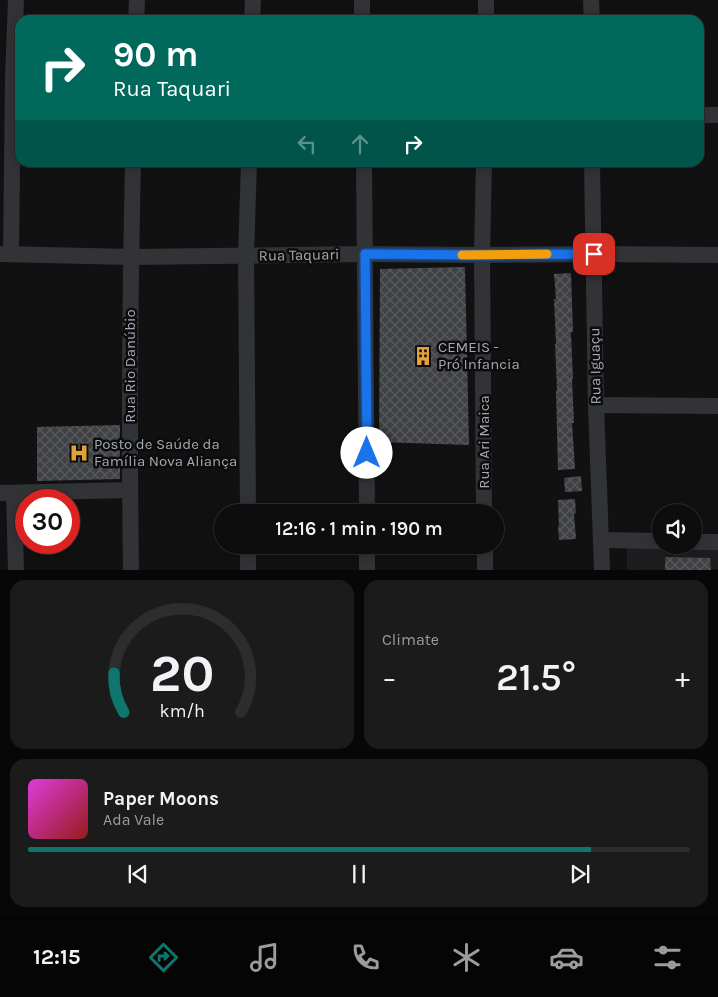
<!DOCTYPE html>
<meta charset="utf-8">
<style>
body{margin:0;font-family:Karla,sans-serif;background:#1b1b1c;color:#f1f3f6;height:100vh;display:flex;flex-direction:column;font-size:19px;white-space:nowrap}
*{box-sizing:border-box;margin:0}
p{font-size:16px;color:#9a9c9e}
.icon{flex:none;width:28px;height:28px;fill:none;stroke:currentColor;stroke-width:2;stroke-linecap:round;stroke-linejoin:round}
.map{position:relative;height:570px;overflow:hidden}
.side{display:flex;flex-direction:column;gap:10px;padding:10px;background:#070708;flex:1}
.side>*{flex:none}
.hud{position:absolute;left:15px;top:15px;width:689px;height:152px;border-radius:15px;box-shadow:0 2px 12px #0003,0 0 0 1px #2d2d2e;background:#00695c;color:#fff;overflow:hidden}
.fabs{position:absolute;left:652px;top:504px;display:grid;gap:10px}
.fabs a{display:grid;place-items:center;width:50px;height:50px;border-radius:50%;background:#0d0d0e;box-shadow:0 2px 12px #0003,0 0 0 1px #2d2d2e;font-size:25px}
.speed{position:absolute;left:15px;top:489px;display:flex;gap:10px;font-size:25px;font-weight:700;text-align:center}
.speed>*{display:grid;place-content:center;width:65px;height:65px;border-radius:50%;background:#0d0d0e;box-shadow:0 2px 12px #0003,0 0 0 1px #2d2d2e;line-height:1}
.speed .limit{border:8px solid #d22;background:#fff;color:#111}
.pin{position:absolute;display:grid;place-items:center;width:42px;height:42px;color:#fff;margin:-21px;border-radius:10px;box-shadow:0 2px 8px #0006}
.me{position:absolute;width:55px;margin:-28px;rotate:0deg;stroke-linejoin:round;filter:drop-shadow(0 0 4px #0008)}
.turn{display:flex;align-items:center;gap:18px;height:105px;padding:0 15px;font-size:22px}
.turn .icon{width:65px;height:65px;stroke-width:2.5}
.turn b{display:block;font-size:35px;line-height:42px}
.lanes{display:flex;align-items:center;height:48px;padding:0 15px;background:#0003;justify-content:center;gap:25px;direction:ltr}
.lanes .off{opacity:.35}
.big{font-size:38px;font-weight:600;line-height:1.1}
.side .tile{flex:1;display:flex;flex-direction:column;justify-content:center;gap:8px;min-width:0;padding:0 18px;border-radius:15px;background:#1b1b1c}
.side .dial{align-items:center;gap:0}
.dial svg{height:130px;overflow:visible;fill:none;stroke:#2d2d2e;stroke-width:7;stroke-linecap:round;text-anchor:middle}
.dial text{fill:#f1f3f6;stroke:none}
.song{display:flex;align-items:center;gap:15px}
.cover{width:60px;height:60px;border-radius:8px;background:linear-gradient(135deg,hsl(300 70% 55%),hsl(0 70% 35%))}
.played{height:5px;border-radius:2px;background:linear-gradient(90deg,#0f766e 85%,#2d2d2e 85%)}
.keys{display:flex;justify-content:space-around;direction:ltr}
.heat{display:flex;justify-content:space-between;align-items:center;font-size:28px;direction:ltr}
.side .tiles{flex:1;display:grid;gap:10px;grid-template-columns:1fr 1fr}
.tile:last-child{grid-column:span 2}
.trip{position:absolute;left:214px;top:504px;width:290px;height:50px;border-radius:25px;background:#0d0d0e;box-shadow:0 2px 12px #0003,0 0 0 1px #2d2d2e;font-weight:600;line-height:50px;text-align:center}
.tabs{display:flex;height:80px;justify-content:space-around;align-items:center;background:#050506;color:#9a9c9e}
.tabs .icon{width:35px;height:35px}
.tabs .current{color:#0f766e}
.tabs b{font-size:22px;color:#f1f3f6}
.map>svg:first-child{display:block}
.built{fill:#1d1d1f}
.building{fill:url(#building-cross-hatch)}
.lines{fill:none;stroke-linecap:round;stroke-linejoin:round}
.street{stroke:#323337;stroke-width:16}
.route-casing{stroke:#114b97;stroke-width:12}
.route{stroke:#1a73e8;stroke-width:9}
.slow{stroke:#f59e0b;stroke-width:9}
.labels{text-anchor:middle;stroke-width:5;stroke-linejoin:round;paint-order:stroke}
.street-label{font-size:15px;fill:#a3a9b2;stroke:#0c0c0d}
.poi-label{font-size:15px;fill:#a3a9b2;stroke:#0c0c0d;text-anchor:start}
</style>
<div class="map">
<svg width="718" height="570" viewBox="0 0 718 570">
<defs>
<pattern id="building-cross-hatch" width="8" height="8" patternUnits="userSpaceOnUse" patternTransform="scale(1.25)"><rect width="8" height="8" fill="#404145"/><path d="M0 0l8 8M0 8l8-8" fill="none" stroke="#585a5d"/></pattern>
</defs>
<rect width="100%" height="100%" fill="#111112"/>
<polygon class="built" points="627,543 718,546 718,569 627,570"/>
<g class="building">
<polygon points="465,267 469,445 379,442 380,269"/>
<polygon points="571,273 573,332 571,332 573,379 572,379 574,423 572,423 575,469 558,470 556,390 557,390 555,344 556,344 554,299 556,299 554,274"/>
<polygon points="120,425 120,479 37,481 37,427"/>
<polygon points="581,476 582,491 565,492 564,478"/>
<polygon points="575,499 576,513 574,514 576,539 559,540 558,526 559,526 558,500"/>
<polygon points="665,557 710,558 711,570 665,570"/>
</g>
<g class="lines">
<g class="street">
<polyline points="362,0 362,20"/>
<polyline points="591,0 592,20"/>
<polyline points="136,20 137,0"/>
<polyline points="252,20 253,0"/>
<polyline points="486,20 486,0"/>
<polyline points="699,115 718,115"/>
<polyline points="364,162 367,512"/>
<polyline points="484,162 482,255 484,512"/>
<polyline points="592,162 596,405 602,570"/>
<polyline points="0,254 131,257 365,254 482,255 594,254 718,255"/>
<polyline points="11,254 13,78 16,0"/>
<polyline points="596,405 718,406"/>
<polyline points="0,493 130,490"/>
<polyline points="14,493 16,570"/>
<polyline points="248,512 246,255 249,162"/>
<polyline points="601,540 661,541"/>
<polyline points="694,542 718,542"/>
<polyline points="248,545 248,570"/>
<polyline points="367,545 367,570"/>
<polyline points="485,545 485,570"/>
<path d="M131 570C129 434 130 298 133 162"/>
</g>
</g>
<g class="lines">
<g class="route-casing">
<polyline id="route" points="367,453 365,254 482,255 594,254"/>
</g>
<use href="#route" class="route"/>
<polyline class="slow" points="462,255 547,254"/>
</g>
<defs>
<g id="building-bare" transform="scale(1.5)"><path d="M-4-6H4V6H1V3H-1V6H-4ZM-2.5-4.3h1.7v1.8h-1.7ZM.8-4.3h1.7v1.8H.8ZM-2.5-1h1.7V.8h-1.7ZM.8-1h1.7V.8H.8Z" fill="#e5a136" stroke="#0c0c0d" stroke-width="2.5" paint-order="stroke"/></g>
<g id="hospital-bare" transform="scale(1.5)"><path d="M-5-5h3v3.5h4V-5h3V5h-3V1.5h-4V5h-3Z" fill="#e5a136" stroke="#0c0c0d" stroke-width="2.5" paint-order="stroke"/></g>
</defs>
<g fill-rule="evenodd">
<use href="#building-bare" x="423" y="356"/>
<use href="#hospital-bare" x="79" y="453"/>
</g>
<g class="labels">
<g class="street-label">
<text transform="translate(299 255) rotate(-1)" y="5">Rua Taquari</text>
<text transform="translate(130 366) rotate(-90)" y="5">Rua Rio Danúbio</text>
<text transform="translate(595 366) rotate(-91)" y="5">Rua Iguaçu</text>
<text transform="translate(484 442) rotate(-90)" y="5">Rua Ari Maica</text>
</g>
<g class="poi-label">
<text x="438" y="352">CEMEIS -<tspan x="438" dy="17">Pró Infancia</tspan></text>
<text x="94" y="449">Posto de Saúde da<tspan x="94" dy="17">Família Nova Aliança</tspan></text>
</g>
</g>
</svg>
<div class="fabs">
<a><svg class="icon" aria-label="sound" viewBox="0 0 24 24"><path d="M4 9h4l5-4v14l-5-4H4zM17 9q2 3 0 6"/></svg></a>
</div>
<div class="speed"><div class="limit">30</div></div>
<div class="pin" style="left:594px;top:254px;background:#d93025"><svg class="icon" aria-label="arrive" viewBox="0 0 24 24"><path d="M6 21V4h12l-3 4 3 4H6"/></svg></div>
<svg class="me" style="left:367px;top:453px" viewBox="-20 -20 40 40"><circle r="19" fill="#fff"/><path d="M0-13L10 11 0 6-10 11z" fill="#1a73e8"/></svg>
<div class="trip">12:16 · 1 min · 190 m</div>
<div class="hud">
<div class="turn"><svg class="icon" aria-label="right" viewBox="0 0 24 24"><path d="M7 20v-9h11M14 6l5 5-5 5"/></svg><div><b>90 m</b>Rua Taquari</div></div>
<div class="lanes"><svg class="icon off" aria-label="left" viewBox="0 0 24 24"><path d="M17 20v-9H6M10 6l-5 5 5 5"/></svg><svg class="icon off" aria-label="ahead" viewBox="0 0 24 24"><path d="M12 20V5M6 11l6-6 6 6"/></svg><svg class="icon" aria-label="right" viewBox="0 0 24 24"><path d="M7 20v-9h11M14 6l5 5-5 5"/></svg></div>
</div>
</div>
<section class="side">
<div class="tiles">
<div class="tile dial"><svg viewBox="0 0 100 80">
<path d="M14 69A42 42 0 1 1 86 69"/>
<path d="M14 69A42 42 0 0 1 8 45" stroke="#0f766e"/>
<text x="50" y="56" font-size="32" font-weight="700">20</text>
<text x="50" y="72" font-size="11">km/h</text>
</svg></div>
<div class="tile"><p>Climate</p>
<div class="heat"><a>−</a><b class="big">21.5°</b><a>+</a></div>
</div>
<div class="tile">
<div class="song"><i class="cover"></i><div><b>Paper Moons</b><p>Ada Vale</p></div></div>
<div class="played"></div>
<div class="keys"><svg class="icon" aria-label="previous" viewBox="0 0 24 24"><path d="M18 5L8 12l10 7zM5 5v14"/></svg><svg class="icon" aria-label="pause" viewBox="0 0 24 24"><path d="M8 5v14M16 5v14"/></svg><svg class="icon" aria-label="next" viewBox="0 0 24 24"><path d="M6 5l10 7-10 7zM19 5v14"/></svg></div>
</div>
</div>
</section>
<nav class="tabs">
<b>12:15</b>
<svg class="icon current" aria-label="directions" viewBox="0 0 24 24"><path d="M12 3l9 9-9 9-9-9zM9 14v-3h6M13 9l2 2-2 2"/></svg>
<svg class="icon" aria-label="music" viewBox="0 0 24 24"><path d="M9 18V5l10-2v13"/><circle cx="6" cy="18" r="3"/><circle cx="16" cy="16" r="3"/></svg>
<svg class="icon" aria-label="phone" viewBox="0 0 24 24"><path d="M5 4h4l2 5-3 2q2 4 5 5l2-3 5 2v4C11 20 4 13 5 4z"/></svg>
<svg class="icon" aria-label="climate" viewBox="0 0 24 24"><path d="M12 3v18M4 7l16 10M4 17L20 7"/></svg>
<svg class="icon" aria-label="car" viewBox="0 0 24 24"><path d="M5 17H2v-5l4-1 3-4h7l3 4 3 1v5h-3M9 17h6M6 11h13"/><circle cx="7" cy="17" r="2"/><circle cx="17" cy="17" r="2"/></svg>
<svg class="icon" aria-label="filters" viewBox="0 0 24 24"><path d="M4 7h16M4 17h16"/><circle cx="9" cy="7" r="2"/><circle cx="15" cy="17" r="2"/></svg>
</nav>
